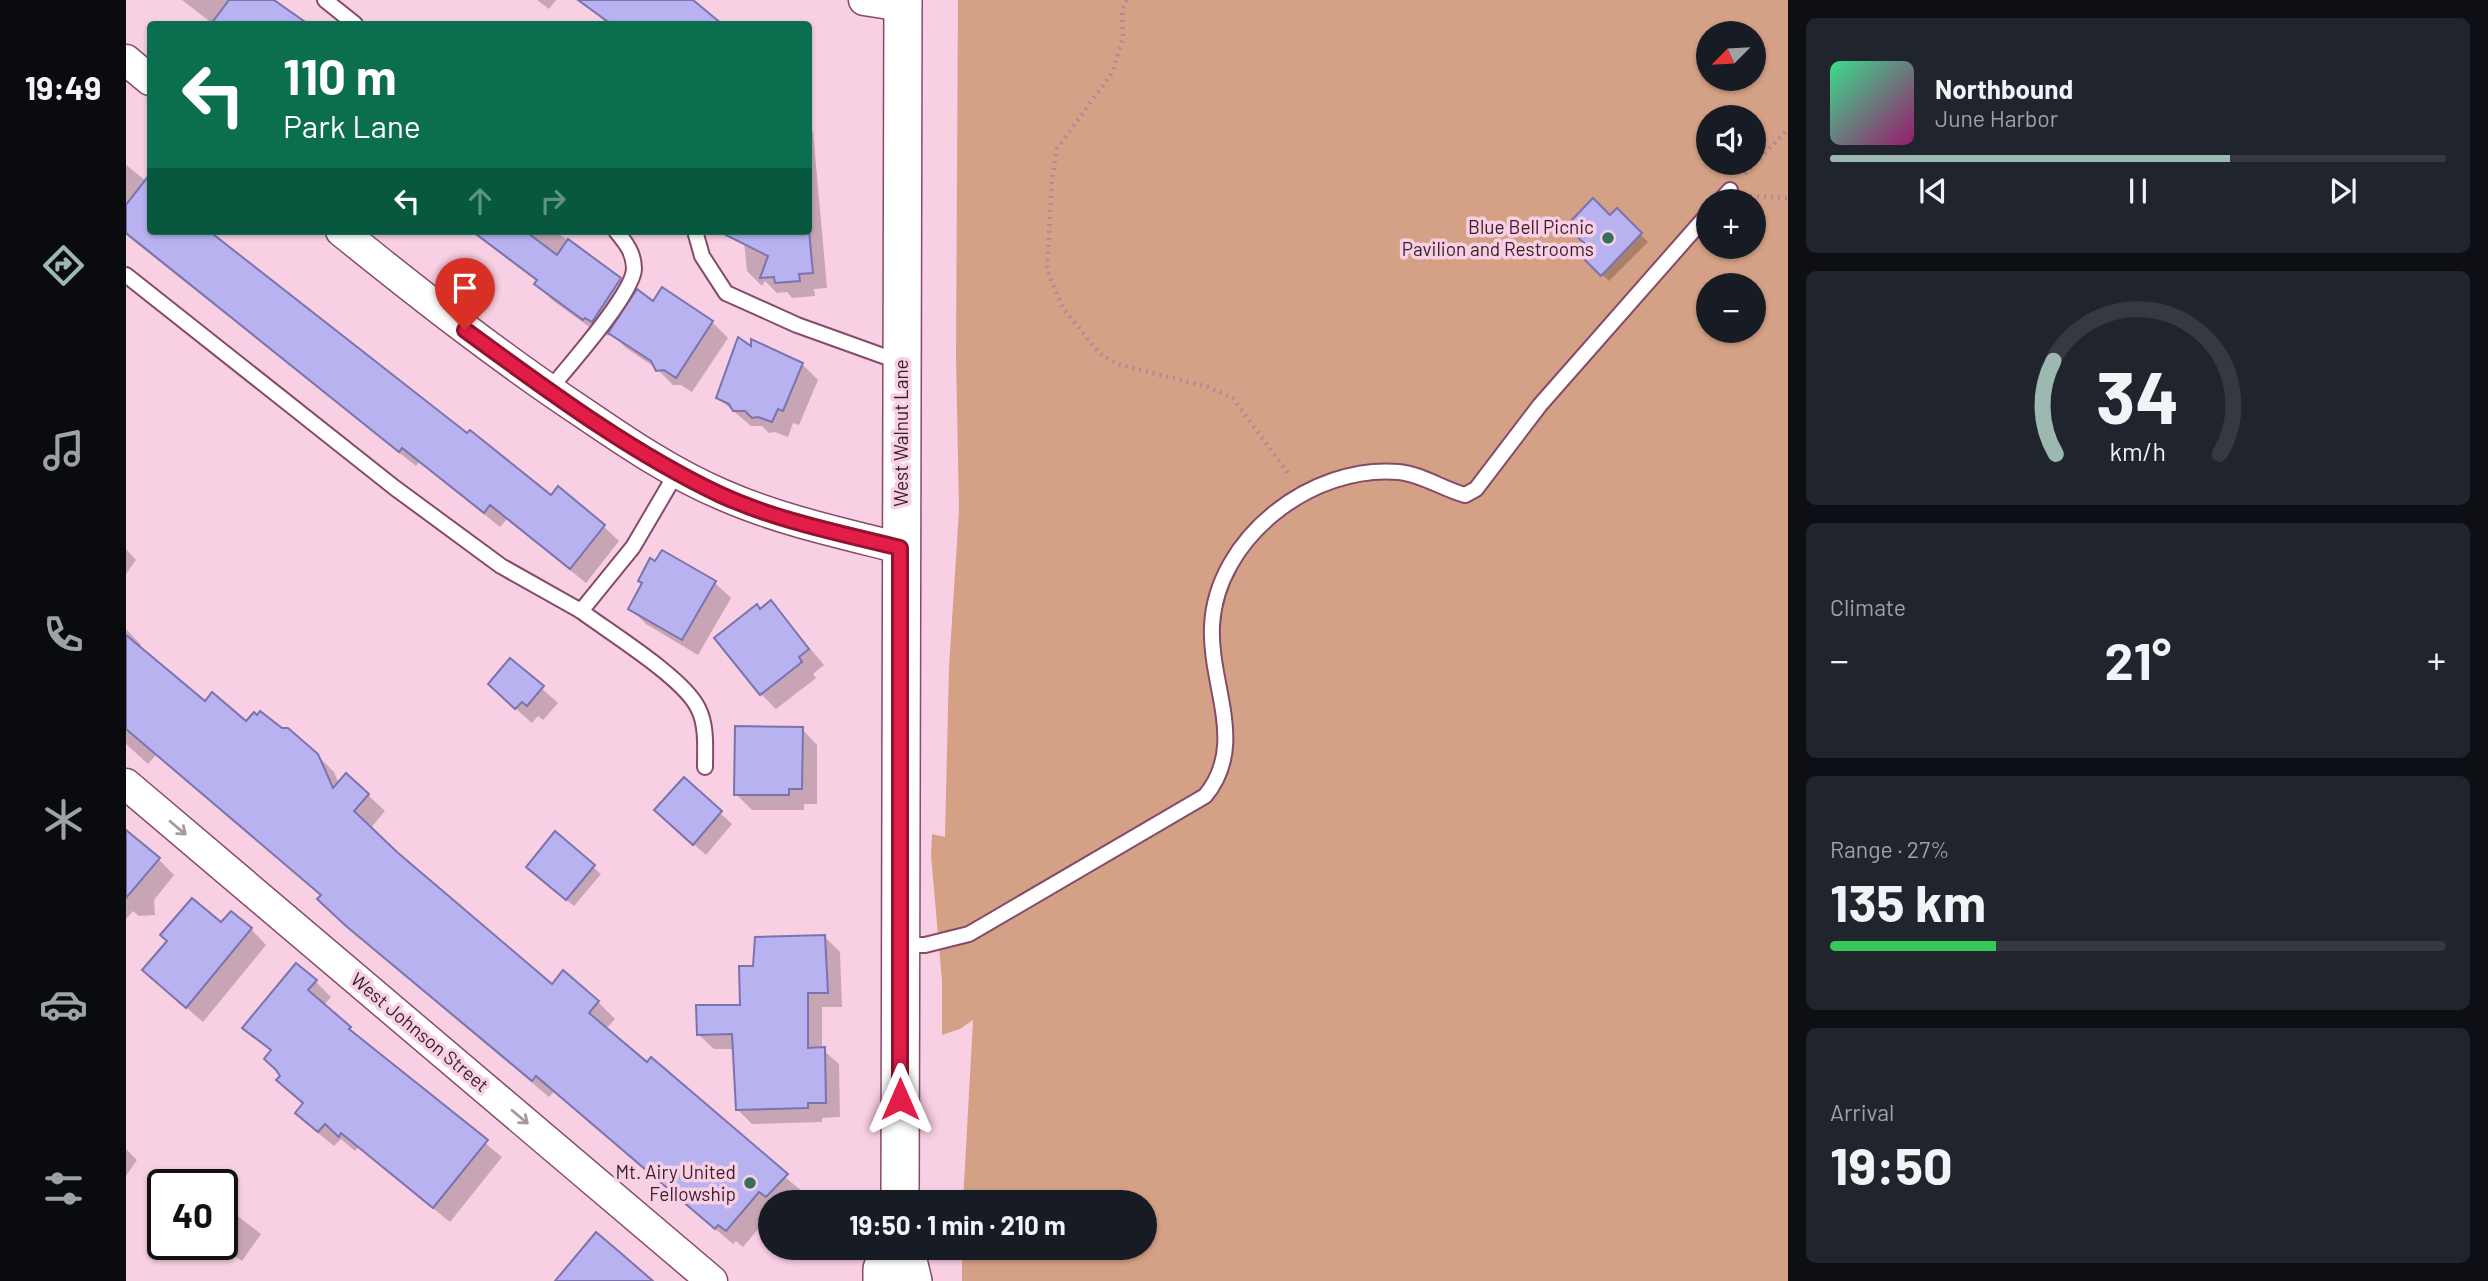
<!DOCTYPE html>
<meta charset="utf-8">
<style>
body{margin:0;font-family:Barlow,sans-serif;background:#20242c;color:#f1f3f6;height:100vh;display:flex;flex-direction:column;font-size:26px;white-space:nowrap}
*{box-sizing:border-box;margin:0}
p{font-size:23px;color:#9ea1a6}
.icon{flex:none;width:38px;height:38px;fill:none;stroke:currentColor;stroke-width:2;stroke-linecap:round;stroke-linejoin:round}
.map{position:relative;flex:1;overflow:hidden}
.details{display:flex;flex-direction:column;gap:18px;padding:18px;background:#0d0f14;width:700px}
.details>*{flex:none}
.top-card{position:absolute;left:21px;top:21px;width:665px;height:214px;border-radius:7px;box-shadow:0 2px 5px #0004;background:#0b6e4f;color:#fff;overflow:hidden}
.needle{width:46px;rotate:246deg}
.buttons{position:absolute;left:1570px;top:21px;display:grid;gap:14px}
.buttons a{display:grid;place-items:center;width:70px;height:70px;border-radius:50%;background:#171b24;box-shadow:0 2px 5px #0004;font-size:35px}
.speed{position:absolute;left:21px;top:1169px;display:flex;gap:14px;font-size:35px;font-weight:700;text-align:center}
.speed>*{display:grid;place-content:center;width:91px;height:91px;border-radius:50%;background:#171b24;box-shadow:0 2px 5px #0004;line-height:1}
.speed .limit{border:4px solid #111;border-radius:10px;background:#fff;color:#111}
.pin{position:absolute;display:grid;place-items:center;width:60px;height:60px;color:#fff;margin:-72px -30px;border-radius:50% 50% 50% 0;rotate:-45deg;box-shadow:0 0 7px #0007}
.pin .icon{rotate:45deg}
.me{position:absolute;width:77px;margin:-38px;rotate:0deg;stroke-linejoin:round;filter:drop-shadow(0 0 5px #0008)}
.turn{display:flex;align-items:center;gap:24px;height:147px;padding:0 21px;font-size:32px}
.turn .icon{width:91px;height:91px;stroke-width:2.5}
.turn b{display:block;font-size:49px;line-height:60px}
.lanes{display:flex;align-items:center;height:66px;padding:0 21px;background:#0003;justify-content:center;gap:35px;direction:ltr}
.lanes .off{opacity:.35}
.big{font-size:52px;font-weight:700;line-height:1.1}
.details .tile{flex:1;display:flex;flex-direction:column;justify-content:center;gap:10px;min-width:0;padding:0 24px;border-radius:10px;background:#20242c}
.details .dial{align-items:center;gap:0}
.dial svg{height:182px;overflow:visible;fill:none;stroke:#363941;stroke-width:7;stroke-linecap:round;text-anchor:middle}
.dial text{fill:#f1f3f6;stroke:none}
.song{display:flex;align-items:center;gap:21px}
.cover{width:84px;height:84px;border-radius:10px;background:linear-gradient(135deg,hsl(150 70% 55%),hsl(320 70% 35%))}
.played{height:7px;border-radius:4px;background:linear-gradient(90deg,#9cb8b0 65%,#363941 65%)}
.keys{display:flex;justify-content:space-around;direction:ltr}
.heat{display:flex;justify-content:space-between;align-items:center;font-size:38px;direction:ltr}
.charge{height:10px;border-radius:5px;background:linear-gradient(90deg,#34c759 27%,#363941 0)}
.trip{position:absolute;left:632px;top:1190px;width:399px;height:70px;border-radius:35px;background:#171b24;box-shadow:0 2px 5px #0004;font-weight:700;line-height:70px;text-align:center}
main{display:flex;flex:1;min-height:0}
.dock{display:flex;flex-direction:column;width:126px;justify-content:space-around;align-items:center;background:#090b0e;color:#9ea1a6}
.dock .icon{width:49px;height:49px}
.dock .current{color:#9cb8b0}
.dock b{font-size:32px;color:#f1f3f6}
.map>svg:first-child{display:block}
.green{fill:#d5a186;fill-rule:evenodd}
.shadow{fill:#0003}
.building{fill:#b8b2f1;stroke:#7a73ae;stroke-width:2}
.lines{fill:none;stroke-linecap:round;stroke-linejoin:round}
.service-casing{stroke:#864b69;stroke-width:18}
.minor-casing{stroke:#864b69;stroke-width:33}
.tertiary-casing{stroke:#864b69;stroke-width:40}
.path{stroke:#ad8a9b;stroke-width:4.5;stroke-dasharray:2 5;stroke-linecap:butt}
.service{stroke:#fff;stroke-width:14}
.minor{stroke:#fff;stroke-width:30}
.tertiary{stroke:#fff;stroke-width:37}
.oneway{stroke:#a59aa0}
.route-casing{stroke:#92132f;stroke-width:18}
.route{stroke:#e11d48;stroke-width:12}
.poi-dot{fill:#34705b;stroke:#f9cfe3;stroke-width:2.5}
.labels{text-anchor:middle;stroke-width:7;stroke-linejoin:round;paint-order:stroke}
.poi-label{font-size:19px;fill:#371e2b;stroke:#f9cfe3;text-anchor:end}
.street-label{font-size:19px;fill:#371e2b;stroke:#f9cfe3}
</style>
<main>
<nav class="dock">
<b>19:49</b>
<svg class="icon current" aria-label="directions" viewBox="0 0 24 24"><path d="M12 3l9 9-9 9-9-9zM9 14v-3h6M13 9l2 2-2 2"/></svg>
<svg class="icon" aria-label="music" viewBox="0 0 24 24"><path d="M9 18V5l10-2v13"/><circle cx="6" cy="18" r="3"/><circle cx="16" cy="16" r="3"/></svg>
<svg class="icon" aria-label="phone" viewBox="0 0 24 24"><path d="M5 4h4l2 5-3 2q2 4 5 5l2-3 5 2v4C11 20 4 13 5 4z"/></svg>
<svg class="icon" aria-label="climate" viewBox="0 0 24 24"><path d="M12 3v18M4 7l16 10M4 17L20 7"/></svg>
<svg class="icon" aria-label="car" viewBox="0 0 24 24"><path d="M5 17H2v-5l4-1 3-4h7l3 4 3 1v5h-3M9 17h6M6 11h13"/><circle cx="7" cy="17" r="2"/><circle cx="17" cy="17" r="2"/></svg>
<svg class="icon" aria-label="filters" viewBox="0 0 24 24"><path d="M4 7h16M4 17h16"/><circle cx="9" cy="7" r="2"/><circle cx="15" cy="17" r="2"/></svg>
</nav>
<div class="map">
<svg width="1662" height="1281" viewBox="0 0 1662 1281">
<rect width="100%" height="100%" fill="#f9cfe3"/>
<path class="green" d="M832 0H1662V1281H836V1248H1018V1202H837L847 1020 834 1029 816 1035V981L805 855 806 834 819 837 823 667 833 511 830 354ZM1582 33H1628V79H1582ZM1582 117H1628V163H1582ZM1582 201H1628V247H1582ZM1582 285H1628V331H1582Z"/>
<g class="shadow">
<polygon points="56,0 145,0 176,24 87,24"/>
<polygon points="411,0 430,0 423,9"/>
<polygon points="470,0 559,0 591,24 481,24 464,7"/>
<polygon points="682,128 687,132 701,288 688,289 689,296 666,298 661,292 651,293 639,281 636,286 621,271 617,231 682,231"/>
<polygon points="0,165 24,184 24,231 83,231 342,436 425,497 477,526 493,541 460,583 381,519 374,527 293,462 290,466 0,235"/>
<polygon points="1491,211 1522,242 1483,281 1452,251"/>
<polygon points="344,231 429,231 494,279 509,295 527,304 536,289 586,322 602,338 566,392 555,385 547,385 530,368 500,348 485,333 482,336 475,332 473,334 426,300 410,284 412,282"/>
<polygon points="628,350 676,364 692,380 673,425 667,423 662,437 649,432 643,433 636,426 625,426 592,398"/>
<polygon points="0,549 10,560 0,574"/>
<polygon points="537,552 589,583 605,598 572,655 520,624 504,608"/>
<polygon points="645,602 698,665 687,674 690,678 650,709 635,694 635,610"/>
<polygon points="0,629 15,645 13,647 79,703 191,755 208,772 213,784 242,795 259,811 244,829 426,986 437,973 472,1002 489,1019 480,1029 677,1192 667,1202 644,1202 644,1215 617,1247 610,1241 607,1244 428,1092 423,1097 262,962 210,915 196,896 30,755 22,764 0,744"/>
<polygon points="385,661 432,703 417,720 412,716 406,723 380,700"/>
<polygon points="676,729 691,745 691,804 678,804 678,810 626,810 610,794"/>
<polygon points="558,780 606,824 580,855 542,822"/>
<polygon points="429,834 475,874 448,906 409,874"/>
<polygon points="0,849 32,859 48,875 28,900 29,915 13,916 7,911 0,919"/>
<polygon points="95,925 125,929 140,945 77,1022 34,985"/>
<polygon points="699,937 714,952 716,1007 696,1007 696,1049 713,1064 714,1117 696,1118 696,1122 626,1124 611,1109 609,1049 588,1049 573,1035 616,1006 629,968"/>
<polygon points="190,982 205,997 197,1006 240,1045 376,1157 324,1222 232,1147 229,1151 215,1139 208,1146 186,1128 171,1113 178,1104 152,1080 156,1076 146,1052 118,1028"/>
<polygon points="0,1149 11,1160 0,1176"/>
<polygon points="96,1204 135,1234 116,1261 92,1244 96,1244"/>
</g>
<g class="building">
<polygon points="103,0 148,0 182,24 85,24"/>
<polygon points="452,0 567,0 596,24 485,24"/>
<polygon points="24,174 24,231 83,231 341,433 344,430 425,495 432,486 479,525 444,569 364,505 358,513 276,448 273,452 0,233 0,205"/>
<polygon points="1467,198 1484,215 1491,208 1516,233 1475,276 1450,251 1458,243 1440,226"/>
<polygon points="346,231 399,231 431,255 442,239 495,278 466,322 459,318 457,320 408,284 411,280"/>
<polygon points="592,231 683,231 687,273 673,274 674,281 649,283 648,277 634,278 642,256"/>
<polygon points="536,287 587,321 550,378 538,370 530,371 525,361 482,333 511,289 527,301"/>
<polygon points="612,337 625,346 625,339 677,363 657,411 652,409 646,422 632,417 626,418 619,411 607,411 603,404 590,398"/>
<polygon points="536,550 590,581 556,640 502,609 516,583 512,581 524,558 529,561"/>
<polygon points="645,600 683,649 673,657 676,662 634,695 588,638 631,604 634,609"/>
<polygon points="0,635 79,701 86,692 120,721 128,712 131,715 134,711 156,728 162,728 192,754 207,788 220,773 243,794 228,811 271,852 426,984 437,970 473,1001 463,1013 521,1062 525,1057 662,1174 640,1197 633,1192 600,1231 592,1225 589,1229 410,1076 406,1081 220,926 191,899 195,895 0,729"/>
<polygon points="384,658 418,686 401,706 396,702 389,709 362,684"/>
<polygon points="609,726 677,727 676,789 663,789 663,795 608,795"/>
<polygon points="558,777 596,811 567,845 528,810"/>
<polygon points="0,830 34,858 0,898"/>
<polygon points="429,831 469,865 440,900 400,867"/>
<polygon points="66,898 95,922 105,911 126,928 60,1008 16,970 41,941 34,935"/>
<polygon points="699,935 702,993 682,993 682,1048 699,1047 700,1103 682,1103 682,1108 610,1110 606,1034 571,1035 570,1005 614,1005 613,966 627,966 629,937"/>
<polygon points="170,963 191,980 182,990 225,1027 223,1029 362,1140 307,1208 215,1133 213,1137 199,1124 192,1132 169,1113 177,1103 150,1080 154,1076 150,1070 138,1059 145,1050 116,1028"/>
<polygon points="470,1232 490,1249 527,1281 429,1281"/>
</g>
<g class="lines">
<g class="service-casing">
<g id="service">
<polyline points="199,0 229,24"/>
<polyline points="1594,201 1604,190"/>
<polyline points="569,231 576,256 600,293 671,325 774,362"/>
<polyline points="0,275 269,488 375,566 455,611"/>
<path d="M423 390C441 368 507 294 508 269 508 253 500 243 490 231"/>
<path d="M551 472 507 547 455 611C483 632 558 678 572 708 581 725 579 748 579 767"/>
<path d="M775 945H799L843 934 1079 796C1122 745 1083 685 1086 626 1090 538 1186 464 1273 472 1295 474 1317 489 1339 495L1350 489 1414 405 1582 214"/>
</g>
</g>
<g class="minor-casing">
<g id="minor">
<polyline points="738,0 777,6"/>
<polyline points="0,60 24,80"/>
<path d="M215 231C293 294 372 356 456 412 500 442 547 474 597 495 654 520 715 533 774 548"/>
<polyline points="0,784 586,1281"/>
</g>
</g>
<g class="tertiary-casing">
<g id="tertiary">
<polyline points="774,1202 777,0"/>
<polyline points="779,1248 787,1281"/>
<polyline points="756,1281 756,1269 765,1248"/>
</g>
</g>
<g class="path">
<polyline points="1001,0 996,10 997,39 986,73 931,149 926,180 921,270 937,308 973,353 991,364 1082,387 1107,398 1164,476"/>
<polyline points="1619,174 1662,129"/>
<polyline points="1624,196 1662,198"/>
</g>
<use href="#service" class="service"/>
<use href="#minor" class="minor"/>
<use href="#tertiary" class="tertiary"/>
</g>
<defs><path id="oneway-shaft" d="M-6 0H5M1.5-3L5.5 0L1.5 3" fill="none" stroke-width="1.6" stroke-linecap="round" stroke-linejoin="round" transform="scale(1.75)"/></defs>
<g class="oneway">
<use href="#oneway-shaft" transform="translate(52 828) rotate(40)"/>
<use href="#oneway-shaft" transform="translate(394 1117) rotate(40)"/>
</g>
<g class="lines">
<g class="route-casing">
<path id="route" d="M339 330C420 389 504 452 595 495 652 521 714 533 774 548V1099"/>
</g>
<use href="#route" class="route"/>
</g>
<g class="poi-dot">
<circle cx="1482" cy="238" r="7"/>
<circle cx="624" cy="1183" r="7"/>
</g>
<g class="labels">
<g class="poi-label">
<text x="1468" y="234">Blue Bell Picnic<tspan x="1468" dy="22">Pavilion and Restrooms</tspan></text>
<text x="610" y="1179">Mt. Airy United<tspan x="610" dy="22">Fellowship</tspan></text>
</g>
<g class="street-label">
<text transform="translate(775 433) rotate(-90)" y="7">West Walnut Lane</text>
<text transform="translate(294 1032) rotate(40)" y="7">West Johnson Street</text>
</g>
</g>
</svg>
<div class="buttons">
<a><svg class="needle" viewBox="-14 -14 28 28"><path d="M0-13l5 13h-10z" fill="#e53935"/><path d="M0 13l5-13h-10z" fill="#9ea1a6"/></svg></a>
<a><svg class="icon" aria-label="sound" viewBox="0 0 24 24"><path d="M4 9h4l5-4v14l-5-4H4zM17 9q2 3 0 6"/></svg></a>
<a>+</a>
<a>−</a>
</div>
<div class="speed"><div class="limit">40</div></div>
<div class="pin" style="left:339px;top:330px;background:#d93025"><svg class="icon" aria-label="arrive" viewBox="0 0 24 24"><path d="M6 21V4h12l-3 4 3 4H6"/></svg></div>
<svg class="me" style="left:774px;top:1099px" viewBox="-20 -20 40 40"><path d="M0-17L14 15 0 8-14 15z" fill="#e11d48" stroke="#fff" stroke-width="4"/></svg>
<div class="trip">19:50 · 1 min · 210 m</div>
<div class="top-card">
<div class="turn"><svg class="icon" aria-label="left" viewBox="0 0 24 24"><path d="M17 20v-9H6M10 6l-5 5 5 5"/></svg><div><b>110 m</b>Park Lane</div></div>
<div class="lanes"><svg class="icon" aria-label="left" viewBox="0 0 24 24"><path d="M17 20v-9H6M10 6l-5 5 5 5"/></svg><svg class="icon off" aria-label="ahead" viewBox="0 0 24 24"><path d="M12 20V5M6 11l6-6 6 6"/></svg><svg class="icon off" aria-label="right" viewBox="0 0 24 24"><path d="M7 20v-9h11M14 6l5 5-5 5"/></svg></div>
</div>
</div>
<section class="details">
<div class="tile">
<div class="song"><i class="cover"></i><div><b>Northbound</b><p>June Harbor</p></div></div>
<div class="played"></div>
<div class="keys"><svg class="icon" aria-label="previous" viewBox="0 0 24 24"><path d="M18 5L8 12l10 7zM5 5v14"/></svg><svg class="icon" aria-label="pause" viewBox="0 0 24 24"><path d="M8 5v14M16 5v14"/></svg><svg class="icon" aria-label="next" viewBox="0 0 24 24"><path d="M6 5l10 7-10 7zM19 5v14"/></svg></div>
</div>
<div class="tile dial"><svg viewBox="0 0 100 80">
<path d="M14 69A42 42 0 1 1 86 69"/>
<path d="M14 69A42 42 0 0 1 13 28" stroke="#9cb8b0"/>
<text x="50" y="56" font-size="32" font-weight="700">34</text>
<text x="50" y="72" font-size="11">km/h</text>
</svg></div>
<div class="tile"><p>Climate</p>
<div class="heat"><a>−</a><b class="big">21°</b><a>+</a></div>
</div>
<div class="tile"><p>Range · 27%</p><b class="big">135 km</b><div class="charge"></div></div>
<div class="tile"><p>Arrival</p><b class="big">19:50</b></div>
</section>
</main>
